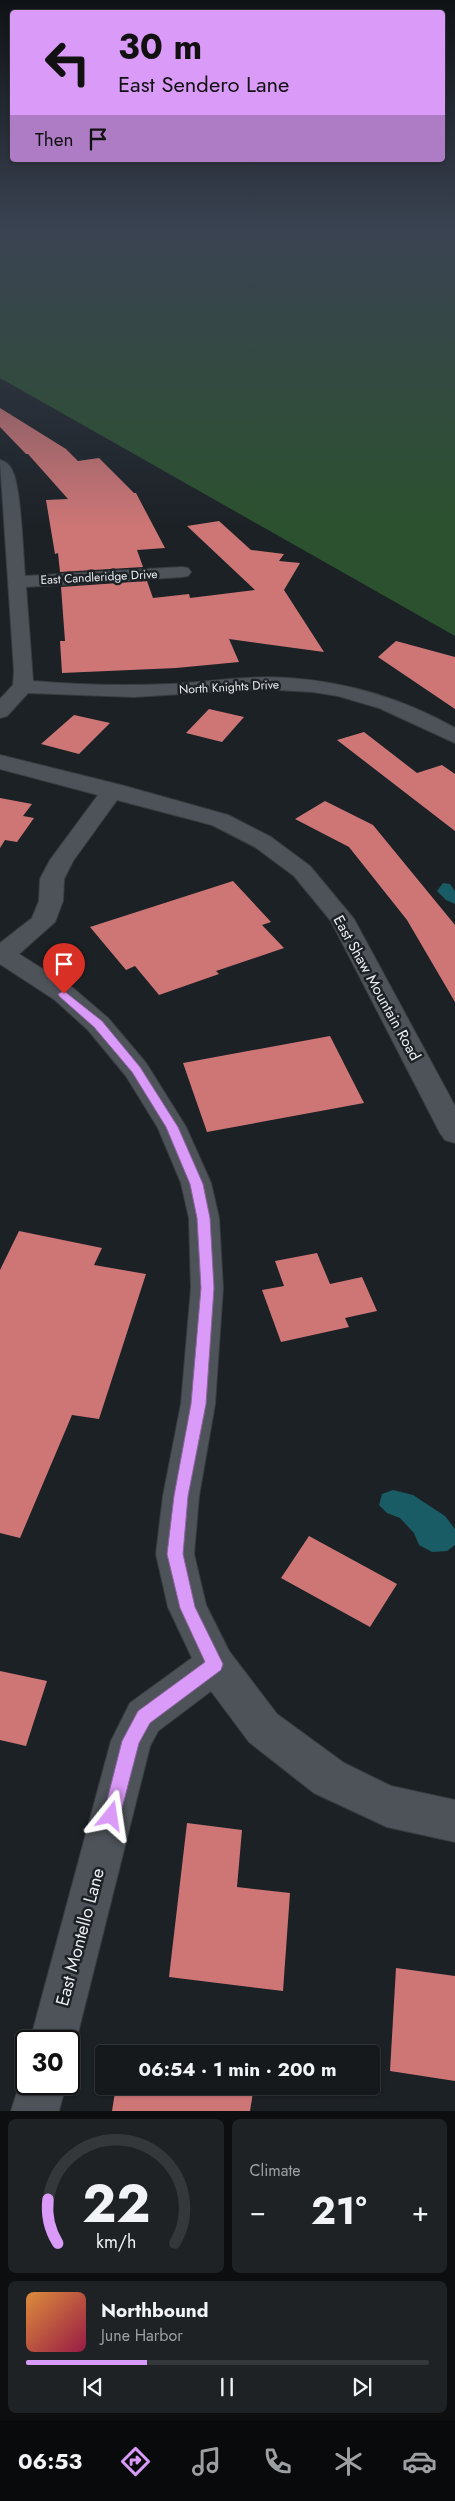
<!DOCTYPE html>
<meta charset="utf-8">
<style>
body{margin:0;font-family:Jost,sans-serif;background:#1e2225;color:#f1f3f6;height:100vh;display:flex;flex-direction:column;font-size:19px;white-space:nowrap}
*{box-sizing:border-box;margin:0}
p{font-size:16px;color:#9da0a3}
.icon{flex:none;width:28px;height:28px;fill:none;stroke:currentColor;stroke-width:2;stroke-linecap:round;stroke-linejoin:round}
.map{position:relative;height:2111px;overflow:hidden}
.drawer{display:flex;flex-direction:column;gap:8px;padding:8px;background:#0c0e0f;flex:1}
.drawer>*{flex:none}
.top-card{position:absolute;left:10px;top:10px;width:435px;height:152px;border-radius:5px;box-shadow:0 1px 4px #0004,0 0 0 1px #34383b;background:#da9af7;color:#111;overflow:hidden}
.speed{position:absolute;left:15px;top:2030px;display:flex;gap:10px;font-size:25px;font-weight:700;text-align:center}
.speed>*{display:grid;place-content:center;width:65px;height:65px;border-radius:50%;background:#15191c;box-shadow:0 1px 4px #0004,0 0 0 1px #34383b;line-height:1}
.speed .limit{border:2px solid #111;border-radius:8px;background:#fff;color:#111}
.pin{position:absolute;display:grid;place-items:center;width:42px;height:42px;color:#fff;margin:-51px -21px;border-radius:50% 50% 50% 0;rotate:-45deg;box-shadow:0 0 5px #0007}
.pin .icon{rotate:45deg}
.me{position:absolute;width:55px;margin:-28px;rotate:15deg;stroke-linejoin:round;filter:drop-shadow(0 0 4px #0008)}
.turn{display:flex;align-items:center;gap:18px;height:105px;padding:0 25px;font-size:22px}
.turn .icon{width:65px;height:65px;stroke-width:2.5}
.turn b{display:block;font-size:35px;line-height:42px}
.then{display:flex;align-items:center;height:48px;padding:0 25px;background:#0003;gap:10px;font-size:19px}
.big{font-size:38px;font-weight:700;line-height:1.1}
.drawer .widget{flex:1;display:flex;flex-direction:column;justify-content:center;gap:8px;min-width:0;padding:0 18px;border-radius:8px;background:#1e2225}
.drawer .dial{align-items:center;gap:0}
.dial svg{height:130px;overflow:visible;fill:none;stroke:#34383b;stroke-width:7;stroke-linecap:round;text-anchor:middle}
.dial text{fill:#f1f3f6;stroke:none}
.song{display:flex;align-items:center;gap:15px}
.cover{width:60px;height:60px;border-radius:8px;background:linear-gradient(135deg,hsl(30 70% 55%),hsl(340 70% 35%))}
.played{height:5px;border-radius:2px;background:linear-gradient(90deg,#da9af7 30%,#34383b 30%)}
.keys{display:flex;justify-content:space-around;direction:ltr}
.heat{display:flex;justify-content:space-between;align-items:center;font-size:28px;direction:ltr}
.drawer .tiles{flex:1;display:grid;gap:8px;grid-template-columns:1fr 1fr}
.widget:last-child{grid-column:span 2}
.trip{position:absolute;left:95px;top:2045px;width:285px;height:50px;border-radius:5px;background:#15191c;box-shadow:0 1px 4px #0004,0 0 0 1px #34383b;font-weight:700;line-height:50px;text-align:center}
.menu{display:flex;height:80px;justify-content:space-around;align-items:center;background:#080a0b;color:#9da0a3}
.menu .icon{width:35px;height:35px}
.menu .active{color:#da9af7}
.menu b{font-size:22px;color:#f1f3f6}
.map>svg:first-child{display:block}
.green{fill:#2b512e}
.water{fill:#195c65}
.building{fill:#ce7676}
.lines{fill:none;stroke-linecap:round;stroke-linejoin:round}
.minor-casing{stroke:#383d40;stroke-width:2}
.minor{fill:#4d5359;fill-rule:evenodd}
.route{fill:#da9af7;stroke:#8e64a1}
.labels{text-anchor:middle;stroke-width:5;stroke-linejoin:round;paint-order:stroke}
.far-street-label{font-size:12px;fill:#e9edf0;stroke:#1c2126}
.street-label{font-size:15px;fill:#e9edf0;stroke:#1c2126}
.near-street-label{font-size:18px;fill:#e9edf0;stroke:#1c2126}
</style>
<div class="map">
<svg width="455" height="2111" viewBox="0 0 455 2111">
<rect width="100%" height="100%" fill="#1c2126"/>
<polygon class="green" points="0,232 455,232 455,636 0,378"/>
<g class="water">
<polygon points="443,883 450,884 455,891 455,904 446,900 437,891"/>
<polygon points="393,1490 413,1495 445,1516 455,1529 455,1545 447,1551 432,1552 419,1545 414,1533 400,1518 387,1513 379,1505 382,1494"/>
</g>
<g class="building">
<polygon points="0,408 66,449 78,461 99,458 134,493 136,493 165,548 137,550 143,567 60,572 58,553 55,554 46,500 68,499 28,454 26,454 0,427"/>
<polygon points="219,521 251,550 284,554 279,561 300,563 284,590 324,652 229,639 239,662 176,668 62,673 60,641 65,641 61,587 147,581 153,598 189,594 190,598 255,590 187,526"/>
<polygon points="396,641 455,657 455,709 378,657"/>
<polygon points="209,709 244,717 222,742 186,733"/>
<polygon points="74,715 110,723 79,754 41,744"/>
<polygon points="364,732 417,773 442,765 455,774 455,831 337,740"/>
<polygon points="0,798 32,804 23,816 34,818 17,842 5,840 0,848"/>
<polygon points="325,801 373,825 455,925 455,1002 407,920 349,847 295,819"/>
<polygon points="233,881 271,922 262,925 284,948 216,971 219,974 159,995 135,966 126,970 90,927"/>
<polygon points="330,1036 364,1103 207,1132 183,1063"/>
<polygon points="19,1231 102,1248 94,1265 146,1274 99,1419 72,1415 20,1538 0,1533 0,1270"/>
<polygon points="317,1253 330,1284 362,1277 377,1311 345,1318 349,1327 281,1342 262,1290 284,1286 275,1261"/>
<polygon points="309,1536 397,1584 370,1627 281,1578"/>
<polygon points="0,1671 47,1681 26,1746 0,1740"/>
<polygon points="187,1823 242,1830 237,1887 290,1893 283,1991 169,1977"/>
<polygon points="396,1968 455,1976 455,2081 390,2071"/>
<polygon points="124,2047 162,2054 123,2054"/>
<polygon points="116,2086 254,2086 250,2111 112,2111"/>
</g>
<g class="lines">
<g class="minor-casing">
<g id="minor">
<path d="M0 460C6 462 9 464 12 470 21 486 23 554 25 576L182 567 188 568 191 572 188 576 182 577 26 587 33 681C79 685 125 686 171 684 210 682 249 675 289 678 347 682 404 699 455 728V743L379 708 338 696 313 692 261 689 134 697 28 693 7 716 0 718V699L13 685 14 671Z"/>
<polygon points="0,755 121,785 228,815 271,837 310,866 354,919 455,1106 455,1143 445,1140 440,1133 331,921 294,876 255,847 212,825 117,800 73,861 64,879 63,901 55,922 19,954 73,988 108,1018 146,1063 186,1127 211,1183 219,1218 223,1288 215,1404 199,1496 194,1554 206,1605 229,1651 277,1714 344,1763 391,1786 455,1800 455,1842 387,1827 314,1793 249,1742 211,1691 158,1731 150,1746 76,2041 69,2058 69,2041 30,2041 111,1741 130,1703 192,1658 168,1607 156,1554 163,1496 181,1404 191,1288 189,1218 181,1183 158,1128 126,1076 88,1030 55,1000 0,964 0,943 32,918 39,901 40,879 50,860 98,795 0,769"/>
<polygon points="25,2067 26,2084 66,2084 59,2111 11,2111"/>
</g>
</g>
<use href="#minor" class="minor"/>
</g>
<linearGradient id="sky" x2="0" y2="1"><stop stop-color="#0f1215"/><stop offset="0.44" stop-color="#3a4352"/><stop offset="1" stop-color="#3a4352" stop-opacity="0"/></linearGradient>
<rect width="455" height="528" fill="url(#sky)"/>
<polygon class="route" points="64,991 102,1021 140,1067 178,1127 203,1184 210,1218 214,1288 206,1404 188,1496 183,1554 195,1607 223,1664 221,1670 150,1723 139,1743 120,1816 118,1822 111,1825 105,1822 103,1816 122,1741 138,1711 205,1662 180,1608 167,1554 174,1496 191,1404 201,1288 197,1218 190,1184 166,1127 132,1072 94,1027 60,997 58,994"/>
<g class="labels">
<g class="far-street-label">
<text transform="translate(99 577) rotate(-3)" y="4">East Candleridge Drive</text>
<text transform="translate(229 687) rotate(-3)" y="4">North Knights Drive</text>
</g>
<g class="street-label">
<text transform="translate(377 988) rotate(61)" y="5">East Shaw Mountain Road</text>
</g>
<g class="near-street-label">
<text transform="translate(80 1937) rotate(-75)" y="6">East Montello Lane</text>
</g>
</g>
</svg>
<div class="speed"><div class="limit">30</div></div>
<div class="pin" style="left:64px;top:994px;background:#d93025"><svg class="icon" aria-label="arrive" viewBox="0 0 24 24"><path d="M6 21V4h12l-3 4 3 4H6"/></svg></div>
<svg class="me" style="left:111px;top:1816px" viewBox="-20 -20 40 40"><path d="M0-17L14 15 0 8-14 15z" fill="#da9af7" stroke="#fff" stroke-width="4"/></svg>
<div class="trip">06:54 · 1 min · 200 m</div>
<div class="top-card">
<div class="turn"><svg class="icon" aria-label="left" viewBox="0 0 24 24"><path d="M17 20v-9H6M10 6l-5 5 5 5"/></svg><div><b>30 m</b>East Sendero Lane</div></div>
<div class="then">Then<svg class="icon" aria-label="arrive" viewBox="0 0 24 24"><path d="M6 21V4h12l-3 4 3 4H6"/></svg></div>
</div>
</div>
<section class="drawer">
<div class="tiles">
<div class="widget dial"><svg viewBox="0 0 100 80">
<path d="M14 69A42 42 0 1 1 86 69"/>
<path d="M14 69A42 42 0 0 1 8 42" stroke="#da9af7"/>
<text x="50" y="56" font-size="32" font-weight="700">22</text>
<text x="50" y="72" font-size="11">km/h</text>
</svg></div>
<div class="widget"><p>Climate</p>
<div class="heat"><a>−</a><b class="big">21°</b><a>+</a></div>
</div>
<div class="widget">
<div class="song"><i class="cover"></i><div><b>Northbound</b><p>June Harbor</p></div></div>
<div class="played"></div>
<div class="keys"><svg class="icon" aria-label="previous" viewBox="0 0 24 24"><path d="M18 5L8 12l10 7zM5 5v14"/></svg><svg class="icon" aria-label="pause" viewBox="0 0 24 24"><path d="M8 5v14M16 5v14"/></svg><svg class="icon" aria-label="next" viewBox="0 0 24 24"><path d="M6 5l10 7-10 7zM19 5v14"/></svg></div>
</div>
</div>
</section>
<nav class="menu">
<b>06:53</b>
<svg class="icon active" aria-label="directions" viewBox="0 0 24 24"><path d="M12 3l9 9-9 9-9-9zM9 14v-3h6M13 9l2 2-2 2"/></svg>
<svg class="icon" aria-label="music" viewBox="0 0 24 24"><path d="M9 18V5l10-2v13"/><circle cx="6" cy="18" r="3"/><circle cx="16" cy="16" r="3"/></svg>
<svg class="icon" aria-label="phone" viewBox="0 0 24 24"><path d="M5 4h4l2 5-3 2q2 4 5 5l2-3 5 2v4C11 20 4 13 5 4z"/></svg>
<svg class="icon" aria-label="climate" viewBox="0 0 24 24"><path d="M12 3v18M4 7l16 10M4 17L20 7"/></svg>
<svg class="icon" aria-label="car" viewBox="0 0 24 24"><path d="M5 17H2v-5l4-1 3-4h7l3 4 3 1v5h-3M9 17h6M6 11h13"/><circle cx="7" cy="17" r="2"/><circle cx="17" cy="17" r="2"/></svg>
</nav>
